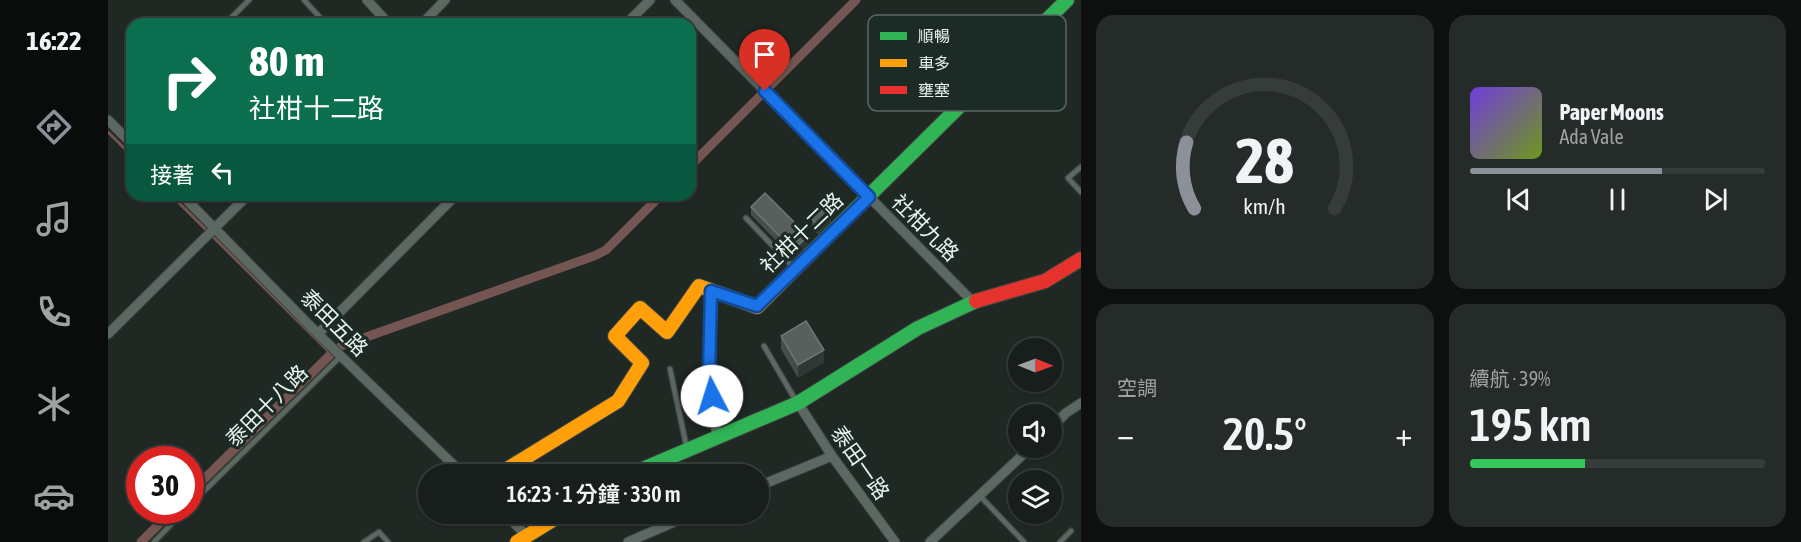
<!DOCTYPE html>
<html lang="zh-TW">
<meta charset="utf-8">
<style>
body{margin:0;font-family:"Asap Condensed","Noto Sans TC",sans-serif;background:#252b28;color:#f1f3f6;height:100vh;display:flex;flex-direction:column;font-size:22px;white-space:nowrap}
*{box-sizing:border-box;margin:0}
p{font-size:20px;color:#9fa2a3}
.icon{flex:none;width:33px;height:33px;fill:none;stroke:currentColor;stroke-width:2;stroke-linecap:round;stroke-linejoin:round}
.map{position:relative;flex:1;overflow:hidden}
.details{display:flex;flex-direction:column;gap:15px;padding:15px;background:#0d100f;width:720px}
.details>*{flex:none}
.top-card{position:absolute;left:18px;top:18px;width:570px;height:183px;border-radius:18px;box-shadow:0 2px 4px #0004,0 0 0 2px #363c3a;background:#0b6e4f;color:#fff;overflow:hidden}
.needle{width:39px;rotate:91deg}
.tools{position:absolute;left:900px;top:338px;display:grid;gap:12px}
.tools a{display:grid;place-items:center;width:54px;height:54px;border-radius:50%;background:#181e1b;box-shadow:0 2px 4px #0004,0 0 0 2px #363c3a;font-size:30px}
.speed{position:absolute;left:18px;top:446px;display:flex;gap:12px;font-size:30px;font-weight:700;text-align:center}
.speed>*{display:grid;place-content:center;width:78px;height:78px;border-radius:50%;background:#181e1b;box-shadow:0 2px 4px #0004,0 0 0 2px #363c3a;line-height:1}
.speed .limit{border:9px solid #d22;background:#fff;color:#111}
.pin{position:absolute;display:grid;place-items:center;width:51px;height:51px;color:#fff;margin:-62px -26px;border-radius:50% 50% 50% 0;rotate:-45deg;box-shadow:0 0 6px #0007}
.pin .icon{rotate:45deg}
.me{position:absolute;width:66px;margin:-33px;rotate:355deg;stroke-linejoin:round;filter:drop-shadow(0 0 4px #0008)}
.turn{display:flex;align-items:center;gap:21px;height:126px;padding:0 24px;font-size:27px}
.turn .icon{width:78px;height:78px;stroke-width:2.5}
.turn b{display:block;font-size:42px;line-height:51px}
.then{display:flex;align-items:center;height:57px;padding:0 24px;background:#0003;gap:12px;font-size:22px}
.big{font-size:45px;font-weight:600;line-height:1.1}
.details .widget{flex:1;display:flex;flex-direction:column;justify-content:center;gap:9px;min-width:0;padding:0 21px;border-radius:18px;background:#252b28}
.details .dial{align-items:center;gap:0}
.dial svg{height:156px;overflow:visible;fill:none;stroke:#363c3a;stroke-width:7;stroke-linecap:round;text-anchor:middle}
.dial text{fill:#f1f3f6;stroke:none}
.song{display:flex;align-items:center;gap:18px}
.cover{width:72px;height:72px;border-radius:9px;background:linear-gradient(135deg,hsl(260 70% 55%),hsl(80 70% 35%))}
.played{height:6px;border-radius:3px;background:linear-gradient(90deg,#8c9099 65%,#363c3a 65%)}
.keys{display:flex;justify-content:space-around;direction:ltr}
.heat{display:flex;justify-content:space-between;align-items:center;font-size:33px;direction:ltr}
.charge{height:9px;border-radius:4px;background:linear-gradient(90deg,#34c759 39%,#363c3a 0)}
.details .tiles{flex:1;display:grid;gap:15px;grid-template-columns:repeat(2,1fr)}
.trip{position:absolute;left:310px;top:464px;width:351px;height:60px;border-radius:30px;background:#181e1b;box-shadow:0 2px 4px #0004,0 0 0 2px #363c3a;font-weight:600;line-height:60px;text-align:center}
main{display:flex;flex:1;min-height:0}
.tabs{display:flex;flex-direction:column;width:108px;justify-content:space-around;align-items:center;background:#0a0c0b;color:#9fa2a3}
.tabs .icon{width:42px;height:42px}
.tabs .on{color:#8c9099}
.tabs b{font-size:27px;color:#f1f3f6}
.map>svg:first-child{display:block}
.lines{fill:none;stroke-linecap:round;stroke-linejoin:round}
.stream{stroke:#755552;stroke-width:3}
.canal{stroke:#755552;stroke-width:9}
.lane-casing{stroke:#3d4440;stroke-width:7}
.street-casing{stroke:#3d4440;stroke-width:11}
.fast-casing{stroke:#3d4440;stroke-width:16}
.slow-casing{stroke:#3d4440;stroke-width:16}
.jam-casing{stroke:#3d4440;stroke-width:16}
.lane{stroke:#5c6862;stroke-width:4.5}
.street{stroke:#5c6862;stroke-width:9}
.fast{stroke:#30b455;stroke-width:14}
.slow{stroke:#ff9f0a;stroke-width:14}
.jam{stroke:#e5322d;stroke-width:14}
.wall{fill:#464d4a}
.shaded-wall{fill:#303734}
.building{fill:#585f5c;stroke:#6e7673;stroke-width:1.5}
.route-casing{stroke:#114b97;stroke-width:15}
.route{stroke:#1a73e8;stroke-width:10}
.labels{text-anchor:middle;stroke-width:6;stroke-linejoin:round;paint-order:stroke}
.street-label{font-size:21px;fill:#e9f3ef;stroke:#1c2b25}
.key{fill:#1c2b25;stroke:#5a6762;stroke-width:1.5}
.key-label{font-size:16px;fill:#e9f3ef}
</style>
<main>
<nav class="tabs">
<b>16:22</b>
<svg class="icon on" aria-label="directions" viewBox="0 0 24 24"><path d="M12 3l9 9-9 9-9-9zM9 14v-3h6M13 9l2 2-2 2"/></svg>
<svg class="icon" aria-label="music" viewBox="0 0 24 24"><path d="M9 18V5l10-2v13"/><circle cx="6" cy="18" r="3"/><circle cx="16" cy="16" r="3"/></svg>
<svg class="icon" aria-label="phone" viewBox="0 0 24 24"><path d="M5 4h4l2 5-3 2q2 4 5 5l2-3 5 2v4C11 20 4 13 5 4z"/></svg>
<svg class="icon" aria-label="climate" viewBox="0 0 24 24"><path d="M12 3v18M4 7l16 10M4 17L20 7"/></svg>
<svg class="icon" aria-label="car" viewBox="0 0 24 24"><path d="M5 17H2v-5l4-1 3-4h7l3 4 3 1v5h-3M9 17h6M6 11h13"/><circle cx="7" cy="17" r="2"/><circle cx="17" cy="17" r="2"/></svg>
</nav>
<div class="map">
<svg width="973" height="542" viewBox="0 0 973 542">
<rect width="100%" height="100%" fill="#202824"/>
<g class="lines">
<g class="stream">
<polyline points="0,132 24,156"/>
<polyline points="63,195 223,354"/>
</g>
<g class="canal">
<polyline points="582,166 748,0"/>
<polyline points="233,346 486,256 498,250 553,195"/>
<polyline points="82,493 224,353"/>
<polyline points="33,542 65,510"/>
</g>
<g class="lane-casing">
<g id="lane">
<polyline points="196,0 218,24"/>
<polyline points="117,24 141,0"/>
<polyline points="973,167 960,178 973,192"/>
<polyline points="638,218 686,268"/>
<polyline points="656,346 688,401"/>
<polyline points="562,369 579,449"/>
<polyline points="872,496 916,542"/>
<polyline points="82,505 233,356"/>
<polyline points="46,542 77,510"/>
<polyline points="256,542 271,532 280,542"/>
<polyline points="952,542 963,531"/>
</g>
</g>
<g class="street-casing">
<g id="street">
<polyline points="259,0 281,24"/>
<polyline points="567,0 865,302"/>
<polyline points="314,24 337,0"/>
<polyline points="518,24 542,0"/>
<polyline points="0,120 24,144"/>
<polyline points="74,195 210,334 355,474"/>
<polyline points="603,291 601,374 609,438"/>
<polyline points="0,334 140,195"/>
<polyline points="210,334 348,195"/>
<polyline points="690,403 724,456 787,542"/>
<polyline points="944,427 958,413 973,403"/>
<polyline points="651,486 724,456"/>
<polyline points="396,513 419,536"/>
<polyline points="520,542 587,513"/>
<polyline points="822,542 923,447"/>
</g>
</g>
<g class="fast-casing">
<g id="fast">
<polyline points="703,253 959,0"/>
<polyline points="523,474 690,403 810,328 868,301"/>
</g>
</g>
<g class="slow-casing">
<g id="slow">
<polyline points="391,474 510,401 534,363 507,336 532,308 559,332 591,286 649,307 703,253"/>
<polyline points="409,542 456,513"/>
</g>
</g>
<g class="jam-casing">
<polyline id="jam" points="868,301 937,281 973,259"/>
</g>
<use href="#lane" class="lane"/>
<use href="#street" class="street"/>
<use href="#fast" class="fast"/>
<use href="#slow" class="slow"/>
<use href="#jam" class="jam"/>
</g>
<g class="wall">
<polygon points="643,207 700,244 685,258 643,215"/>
<polygon points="704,219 723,221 710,234 704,228"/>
<polygon points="673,336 716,362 690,378 673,349"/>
</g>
<g class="shaded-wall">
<polygon points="723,212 723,221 710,234 710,225"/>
<polygon points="700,236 700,244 685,258 685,250"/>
<polygon points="716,350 716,362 690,378 690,365"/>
</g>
<g class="building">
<polygon points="657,193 700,236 685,250 643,207"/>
<polygon points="717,206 723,212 710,225 704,219"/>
<polygon points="698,321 716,350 690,365 673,336"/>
</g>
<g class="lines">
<g class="route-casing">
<polyline id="route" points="604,396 601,374 603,291 649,306 761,197 657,91"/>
</g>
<use href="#route" class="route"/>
</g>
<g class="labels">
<g class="street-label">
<text transform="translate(817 228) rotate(45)" y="7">社柑九路</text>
<text transform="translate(694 233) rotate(-44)" y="7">社柑十二路</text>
<text transform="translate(226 323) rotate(45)" y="7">泰田五路</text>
<text transform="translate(159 406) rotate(-45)" y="7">泰田十八路</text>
<text transform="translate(752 463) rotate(55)" y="7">泰田一路</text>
</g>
</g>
<rect x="760" y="15" width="198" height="96" rx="9" class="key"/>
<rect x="772" y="32" width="27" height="8" fill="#30b455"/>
<rect x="772" y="59" width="27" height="8" fill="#ff9f0a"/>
<rect x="772" y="86" width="27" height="8" fill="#e5322d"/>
<g class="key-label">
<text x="810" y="42">順暢</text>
<text x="810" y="69">車多</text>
<text x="810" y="96">壅塞</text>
</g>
</svg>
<div class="tools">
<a><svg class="needle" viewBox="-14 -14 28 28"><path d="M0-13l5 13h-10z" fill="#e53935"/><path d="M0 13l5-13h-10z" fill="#9fa2a3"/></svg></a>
<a><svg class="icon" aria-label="sound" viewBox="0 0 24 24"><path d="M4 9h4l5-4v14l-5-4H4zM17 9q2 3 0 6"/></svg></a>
<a><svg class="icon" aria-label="layers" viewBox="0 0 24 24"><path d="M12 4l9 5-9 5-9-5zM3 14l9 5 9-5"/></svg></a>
</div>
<div class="speed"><div class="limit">30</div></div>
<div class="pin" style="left:657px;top:91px;background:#d93025"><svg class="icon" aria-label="arrive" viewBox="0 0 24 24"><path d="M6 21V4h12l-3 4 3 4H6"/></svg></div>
<svg class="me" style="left:604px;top:396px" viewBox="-20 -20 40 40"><circle r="19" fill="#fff"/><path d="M0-13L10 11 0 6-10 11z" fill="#1a73e8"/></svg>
<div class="trip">16:23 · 1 分鐘 · 330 m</div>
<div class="top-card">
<div class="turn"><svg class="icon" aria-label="right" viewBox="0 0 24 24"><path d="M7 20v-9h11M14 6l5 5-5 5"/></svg><div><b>80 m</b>社柑十二路</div></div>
<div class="then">接著<svg class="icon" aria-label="left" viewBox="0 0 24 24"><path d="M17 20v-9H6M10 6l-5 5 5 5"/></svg></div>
</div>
</div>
<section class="details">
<div class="tiles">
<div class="widget dial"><svg viewBox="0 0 100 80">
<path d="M14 69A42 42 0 1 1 86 69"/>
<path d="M14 69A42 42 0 0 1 10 35" stroke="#8c9099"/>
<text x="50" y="56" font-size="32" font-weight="700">28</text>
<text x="50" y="72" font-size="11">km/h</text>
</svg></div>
<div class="widget">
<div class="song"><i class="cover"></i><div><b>Paper Moons</b><p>Ada Vale</p></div></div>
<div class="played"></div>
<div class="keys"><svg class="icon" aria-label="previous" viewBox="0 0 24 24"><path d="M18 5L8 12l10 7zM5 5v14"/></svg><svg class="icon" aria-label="pause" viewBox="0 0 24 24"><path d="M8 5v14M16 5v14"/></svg><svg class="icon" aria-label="next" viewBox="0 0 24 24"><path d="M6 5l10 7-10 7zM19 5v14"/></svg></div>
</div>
<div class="widget"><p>空調</p>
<div class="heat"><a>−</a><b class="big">20.5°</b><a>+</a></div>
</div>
<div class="widget"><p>續航 · 39%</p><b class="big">195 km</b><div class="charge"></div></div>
</div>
</section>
</main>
